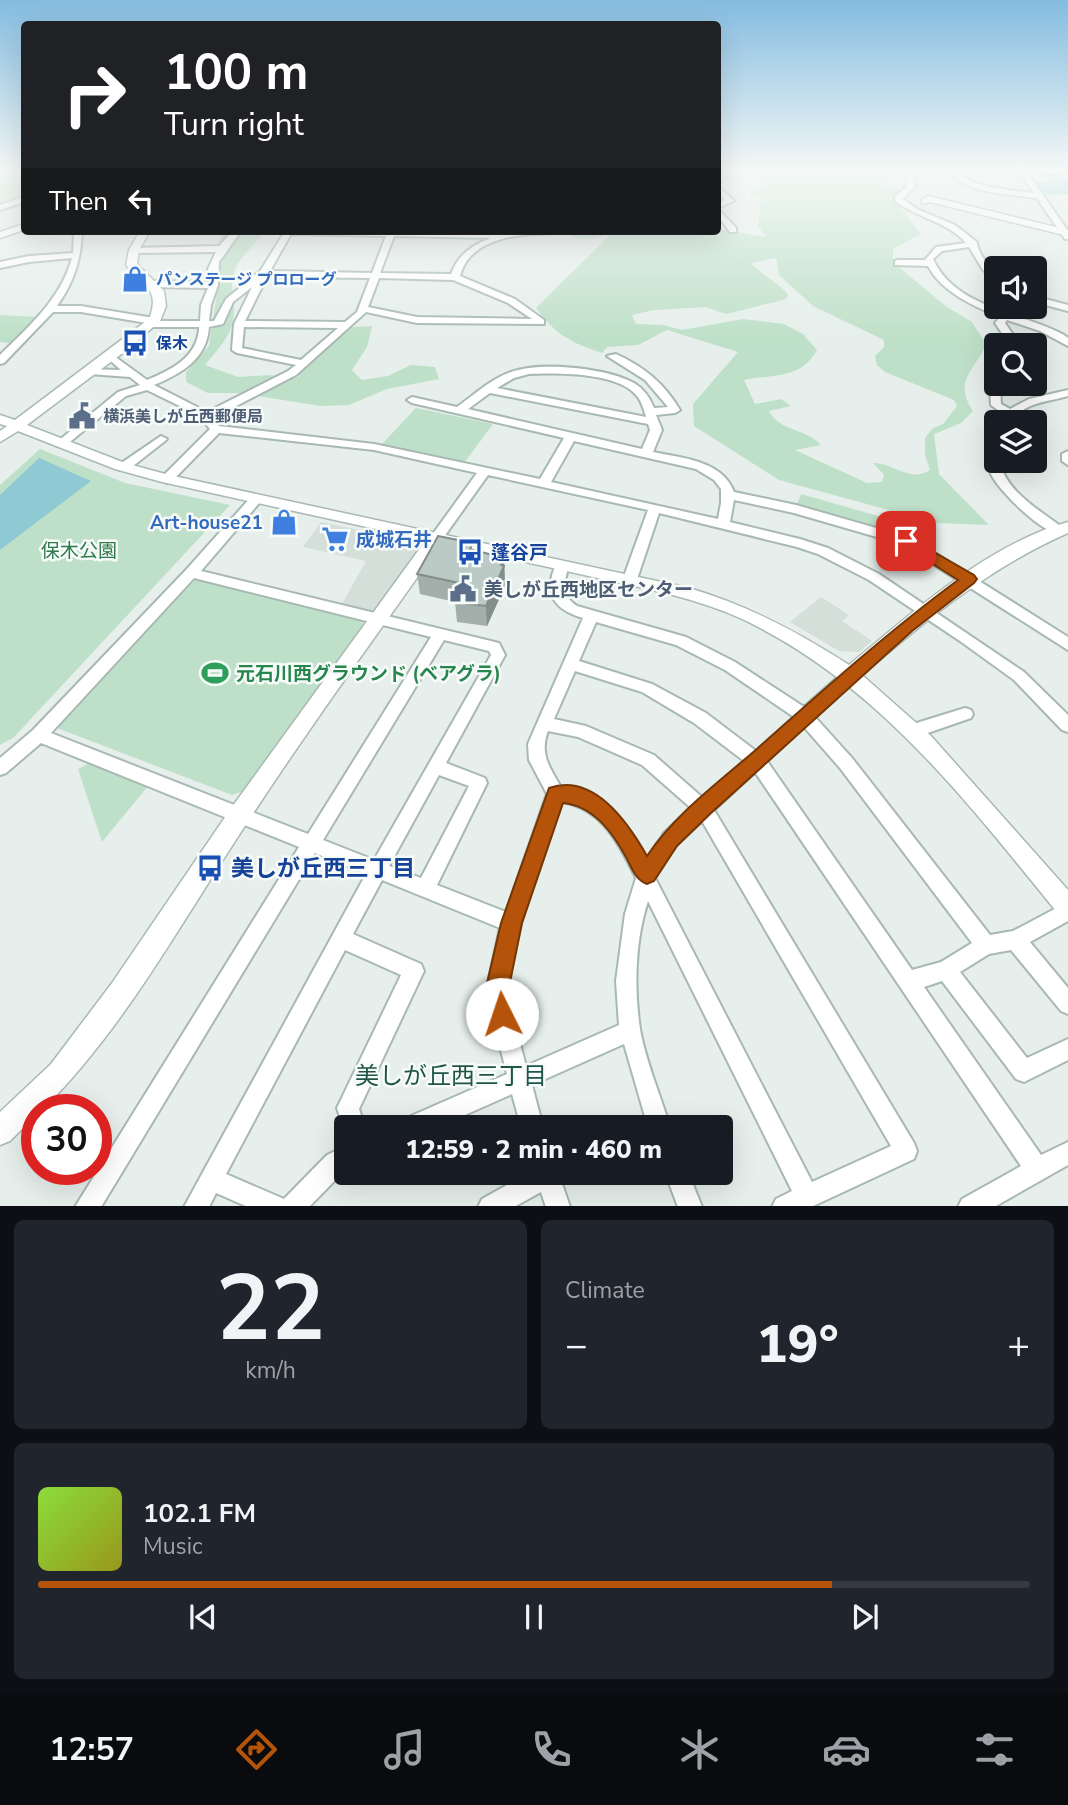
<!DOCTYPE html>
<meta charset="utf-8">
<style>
body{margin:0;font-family:"Nunito Sans","Noto Sans JP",sans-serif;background:#20242c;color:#f1f3f6;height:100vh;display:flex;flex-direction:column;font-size:26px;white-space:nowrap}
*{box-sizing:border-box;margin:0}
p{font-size:23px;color:#9ea1a6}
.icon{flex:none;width:38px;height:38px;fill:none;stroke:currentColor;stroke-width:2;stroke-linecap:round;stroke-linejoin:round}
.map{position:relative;height:1206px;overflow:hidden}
.drawer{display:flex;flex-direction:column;gap:14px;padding:14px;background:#0d0f14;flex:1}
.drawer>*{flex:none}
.banner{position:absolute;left:21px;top:21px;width:700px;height:214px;border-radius:7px;box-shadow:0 7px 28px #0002;background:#202124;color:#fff;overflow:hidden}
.controls{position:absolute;left:984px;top:256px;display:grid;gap:14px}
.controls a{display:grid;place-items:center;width:63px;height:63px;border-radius:7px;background:#171b24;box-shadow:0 7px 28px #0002;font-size:35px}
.speed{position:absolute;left:21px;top:1094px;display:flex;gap:14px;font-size:35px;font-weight:700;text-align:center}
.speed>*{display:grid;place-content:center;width:91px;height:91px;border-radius:50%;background:#171b24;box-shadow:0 7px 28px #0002;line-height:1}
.speed .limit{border:10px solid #d22;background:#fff;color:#111}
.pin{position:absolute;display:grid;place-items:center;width:60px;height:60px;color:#fff;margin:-30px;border-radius:14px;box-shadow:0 4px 10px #0006}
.me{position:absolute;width:77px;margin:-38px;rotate:356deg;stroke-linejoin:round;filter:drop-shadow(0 0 5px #0008)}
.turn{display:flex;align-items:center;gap:24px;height:147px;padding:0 28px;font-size:32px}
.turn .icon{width:91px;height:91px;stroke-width:2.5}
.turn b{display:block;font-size:49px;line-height:60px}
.then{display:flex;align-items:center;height:66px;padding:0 28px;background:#0003;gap:14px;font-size:26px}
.big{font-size:52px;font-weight:800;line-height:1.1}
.drawer .tile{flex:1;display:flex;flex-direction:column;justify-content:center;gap:10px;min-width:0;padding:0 24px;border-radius:10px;background:#20242c}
.drawer .dial{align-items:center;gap:0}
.dial b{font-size:91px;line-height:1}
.song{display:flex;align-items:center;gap:21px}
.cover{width:84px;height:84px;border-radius:10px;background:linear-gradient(135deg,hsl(90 70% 55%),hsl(60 70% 35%))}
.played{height:7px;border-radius:4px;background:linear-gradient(90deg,#b45309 80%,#363941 80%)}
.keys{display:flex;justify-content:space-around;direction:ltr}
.heat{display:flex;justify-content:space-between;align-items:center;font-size:38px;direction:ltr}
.drawer .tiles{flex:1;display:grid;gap:14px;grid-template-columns:1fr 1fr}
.tile:last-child{grid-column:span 2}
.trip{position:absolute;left:334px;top:1115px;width:399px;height:70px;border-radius:7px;background:#171b24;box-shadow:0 7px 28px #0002;font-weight:800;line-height:70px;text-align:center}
.dock{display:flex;height:112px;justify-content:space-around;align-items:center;background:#090b0e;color:#9ea1a6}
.dock .icon{width:49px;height:49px}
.dock .on{color:#b45309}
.dock b{font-size:32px;color:#f1f3f6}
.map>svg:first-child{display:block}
.built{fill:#d4dfda}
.green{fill:#bfe0c8;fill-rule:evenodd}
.water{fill:#8ec9d4}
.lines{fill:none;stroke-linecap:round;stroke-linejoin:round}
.minor-casing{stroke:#a8b8b2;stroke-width:4}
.tertiary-casing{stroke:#a8b8b2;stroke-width:3}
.minor{fill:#fff;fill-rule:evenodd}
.tertiary{fill:#fff;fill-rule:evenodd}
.wall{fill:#a1aea9}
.shaded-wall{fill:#838d89}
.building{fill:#bbcac4;stroke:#838d89;stroke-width:2}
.route{fill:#b45309;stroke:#753606;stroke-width:2}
.labels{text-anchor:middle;stroke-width:5;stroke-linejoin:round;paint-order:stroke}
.far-shop-label{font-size:16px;font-weight:bold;fill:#366cbe;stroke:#f7fbf9;text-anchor:start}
.far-transit-label{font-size:16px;font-weight:bold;fill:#164399;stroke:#f7fbf9;text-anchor:start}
.far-service-label{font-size:16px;font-weight:bold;fill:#4e5e75;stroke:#f7fbf9;text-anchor:start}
.shop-label{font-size:19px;font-weight:bold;fill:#366cbe;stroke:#f7fbf9;text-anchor:end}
.park-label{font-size:19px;fill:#2d7a4b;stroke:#f7fbf9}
.transit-label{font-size:19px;font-weight:bold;fill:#164399;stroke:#f7fbf9;text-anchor:start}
.service-label{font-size:19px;font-weight:bold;fill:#4e5e75;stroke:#f7fbf9;text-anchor:start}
.leisure-label{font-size:19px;font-weight:bold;fill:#27864d;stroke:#f7fbf9;text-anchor:start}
.near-transit-label{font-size:23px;font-weight:bold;fill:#164399;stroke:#f7fbf9;text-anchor:start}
.near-neighbourhood-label{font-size:24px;fill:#1f5548;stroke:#f7fbf9}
</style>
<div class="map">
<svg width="1068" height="1207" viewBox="0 0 1068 1207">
<rect width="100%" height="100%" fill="#e6efeb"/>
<g class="built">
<polygon points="321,522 417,542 420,549 375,611 342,604 366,561 303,547"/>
<polygon points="821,597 849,615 842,621 872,641 859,652 839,651 790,622"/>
</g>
<g class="green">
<polygon points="8,170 24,171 24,194 0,203 0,172"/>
<path d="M761 170 856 173 877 170 884 186 899 190 895 201 921 234 893 249V259L901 269 947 307 972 322 986 344C974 372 953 381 973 411L961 423 934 434 939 474 989 525 936 523 779 480 694 426 693 404 738 352 667 330 638 345 607 347 602 353C570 342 556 335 536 308L611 234C597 236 582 244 569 234L576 231 724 230 766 237 758 226 761 198 750 195 751 191 769 185 761 178ZM776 258 779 275 813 306 884 340V347L875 356 877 365 885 372 954 400 957 406 943 424 933 428 925 438V455L930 470C910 483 894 463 873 463L884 475 882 482 867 483 795 450 821 445C806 428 780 432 769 411L791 406 781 399 755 404 744 380C772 374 801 380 817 350L803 334 784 324 743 319 682 330 663 325 636 324 632 315 654 310 706 307 726 314 786 299 788 294C777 282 762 275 751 263Z"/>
<path d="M229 231H265C254 246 238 257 233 275 230 286 234 298 234 308 235 333 219 348 205 365L238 377 269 375 296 378 300 376 297 374 350 327 372 326 367 347 352 370 362 380 388 376 411 365 435 367 439 379 387 389 349 405 321 406 238 393H208L186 382V372L209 346 219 279 221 260 216 250 221 236Z"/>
<polygon points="0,315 38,317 10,343 0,342"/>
<polygon points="416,408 493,424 464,463 381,445"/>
<polygon points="40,449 125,483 230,505 13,738 0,745 0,485"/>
<polygon points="801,494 906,524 901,535 797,504"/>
<polygon points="195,580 362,620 363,625 244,791 232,795 57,728 55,721"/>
<polygon points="92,762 148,786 102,842 78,769"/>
</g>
<g class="water">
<polygon points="1043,172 1068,179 1068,194 1046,195 1036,183 1050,182"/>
<polygon points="39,458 91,481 0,550 0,495"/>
</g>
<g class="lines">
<g class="minor-casing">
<g id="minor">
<polygon points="726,170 734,170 718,183 718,178"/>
<path d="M904 170H912L916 185 903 199 917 209 955 225 977 242C977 251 988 266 996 273V281L983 270 969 247 942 251 933 259C956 309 1022 312 1064 335L1068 338V346L1040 331 1007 320 1005 323 1020 345H1010L995 323 1000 317C973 306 942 292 928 266L895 265V261L898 260H925L936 247 966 243C947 221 917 218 895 201V197L908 185Z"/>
<path d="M948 170C958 170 967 180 978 184 996 189 1015 191 1034 193L1018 170H1068V174L1027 172 1068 231V239H1065L1037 198C1010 194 966 195 948 170Z"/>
<polygon points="718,186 734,201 718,208 718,203 725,200 718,192"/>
<polygon points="21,198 24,198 24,202 0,210 0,205"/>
<polygon points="718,209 736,228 736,232 730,232 718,216"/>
<path d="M74 231H82C81 260 74 282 57 306H81L154 318 159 321H200L201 305 208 288 153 287 149 284 153 281 208 282V269L216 252 134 253 131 252V248L219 246 233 231H241L219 262 218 285 211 305 209 321H214L226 299 261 270 285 231 504 234 520 231H574L570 233C534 233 471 232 460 276L515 299 544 320V324L417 323 366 312 296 375 213 418 219 426 374 444 540 479 564 438 412 403 407 400 412 397 457 407C474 395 491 379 511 372 541 361 607 368 634 383 644 389 650 398 654 408L668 407 645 380 607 356 616 354C644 367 664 383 680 410L675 413 656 415 662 430 653 452C681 458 722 460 734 492L796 505 911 538 1068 637V650L901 544 794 513 734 500 730 522 800 539 828 548 879 574 1024 672 1068 715V732L1062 730 1014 680 960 641 869 580 818 554 797 547 659 513 637 579 630 584 623 579 648 510 488 475 441 541 436 542 430 538 477 473 374 450 219 433 171 482 167 483 161 479 163 476 210 429 198 415 147 390 126 396 65 446H57V442L118 392 140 385 130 377 89 374 85 373V369L121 370 105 356 110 353 147 380C171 370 196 358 199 330V327H151L148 326 147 323 81 312H53L4 363 0 364V355C29 326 61 299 72 258L29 262 0 268V262L29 256 73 253ZM291 234 386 236 372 273 270 271ZM394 236 491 238C472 245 458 255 451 274L380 273ZM267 277 370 278 357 312 345 322 245 321ZM379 278 453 280 508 303 532 319 417 317 368 307ZM252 287 234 324 232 350 237 353 296 365 288 371 207 412 154 385C181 374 207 359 209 327L223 324 233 302ZM244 327 338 328 301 360 242 348ZM529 374C556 373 618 372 637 396 642 402 644 410 646 417L497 388 514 378ZM490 393 648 424 650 430 642 449 468 409ZM574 441 696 469 714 480 721 489V503L718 519 551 482Z"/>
<polygon points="1034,296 1068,305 1068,311 1034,302"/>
<path d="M996 380V383H1003L1000 387 1001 404 1010 409 1029 399 1068 390V396C1048 402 1023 402 1012 422H1001L1005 415 991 405 990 387Z"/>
<polygon points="161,436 167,439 165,441 128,470 120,470 120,464"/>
<path d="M996 443V460H999C1006 492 1038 509 1063 528L1064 531 1063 534C1045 537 998 490 991 474 987 464 988 456 990 446Z"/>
<polygon points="1068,451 1068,465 1062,461 1062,454"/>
<path d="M256 495 262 499 260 502 201 571 499 643 505 655 446 763 485 778 487 783 437 885 506 912 547 794 529 760 528 744 583 618C552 609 543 592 557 562H567L569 565C564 582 560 595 577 606L686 637 735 662 804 707 846 670H856L859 674 856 678 815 717 852 758 990 935 1013 931 1068 902V921L1030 942 1068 988V1014L1061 1011 1011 950 989 954 960 972 1027 1058 1068 1039V1060L1024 1082 1016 1079 942 981 924 987 1041 1155 1068 1142V1165L994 1207H958L962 1199 1021 1166 755 772 714 810 914 1143 917 1151 914 1159 811 1207H772L776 1199 792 1191 648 901C635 940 634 988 640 1029 645 1059 661 1097 670 1127H648L624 1044 532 1085 543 1127H521L512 1094 438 1127H401L404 1119 507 1074 486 992 500 928 382 880 353 934 421 964 424 971 359 1109 365 1127H346V1135L337 1108 401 975 345 950 226 1174 284 1199 327 1155 346 1146V1169L309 1207H248L216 1193 209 1207H184L366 874 315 853 101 1207H75L299 847 41 743 6 773 0 775V758L33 730 186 570 252 496ZM194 578 431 637 308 834 51 733ZM596 622 676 645 725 670 794 717 756 751 706 713 652 684 579 661ZM444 640 489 651 491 655 374 860 323 840ZM575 671 642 692 694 723 744 761 703 798 654 755 586 726 554 719ZM804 727 840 768 972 943 941 962 912 970 767 761ZM548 731 578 737 642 765 691 808 664 833 646 860C627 823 605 794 561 787 550 768 539 754 548 731ZM439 775 469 786 421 878 389 866ZM562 802C602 808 620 845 636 878L625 914 616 981 619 1025 526 1066 506 992 521 923ZM702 821 891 1146 812 1182 655 878 676 845Z"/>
<polygon points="965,708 971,710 973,714 971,718 916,737 910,735 908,730 910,725"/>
<polygon points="530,1172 558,1172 570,1207 546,1207 541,1192 514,1207 478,1207 482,1199"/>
<polygon points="665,1172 688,1172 702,1207 678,1207"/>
</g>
</g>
<g class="tertiary-casing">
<g id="tertiary">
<polygon points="928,196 1068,230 1068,236 930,202 922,204 922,200"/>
<polygon points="24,224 24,230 0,238 0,232"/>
<path d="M140 231H150L139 250 137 264 164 291 166 306 160 321 128 349 27 425 125 463 169 475 689 588C747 605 798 632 849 665 912 613 988 544 1068 522V533C990 567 926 620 862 675L931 736 1068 890V919L1060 916C967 802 877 682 740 618 696 598 648 589 602 579 548 567 494 555 441 544 373 640 303 736 239 835 178 928 122 1031 42 1110H37V1114L10 1141 0 1145V1112L51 1064 112 983 232 807 426 540 162 482 115 469 18 431 0 442V431L7 426 0 424V415L15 420 149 319C161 289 143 286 126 265L129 250Z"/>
</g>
</g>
<use href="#minor" class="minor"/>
<use href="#tertiary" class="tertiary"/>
</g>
<polygon class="wall" points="473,550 504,558 505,586 487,626 457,622 455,602 420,594 417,574"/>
<polygon class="shaded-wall" points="504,558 505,586 487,626 486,606"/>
<polygon class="building" points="438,536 473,543 470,549 504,558 501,565 504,566 486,606 455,602 464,584 417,574"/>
<linearGradient id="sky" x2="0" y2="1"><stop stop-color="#84bce0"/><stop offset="0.5" stop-color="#f4f8f6"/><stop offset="1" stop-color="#f4f8f6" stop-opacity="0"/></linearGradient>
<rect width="1068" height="339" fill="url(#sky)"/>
<path class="route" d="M906 536 974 575 977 579 974 583 912 631 710 814 677 846 654 881 647 884C636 880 632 869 627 859 613 833 594 806 563 803L522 923 508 992 513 1014 510 1022 502 1025 493 1022 485 992 501 923 549 788C594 772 629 824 647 856 676 813 719 782 758 748 823 690 888 632 958 580L901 544 898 541 901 537Z"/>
<defs>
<g id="shop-bare" transform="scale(2.1)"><path d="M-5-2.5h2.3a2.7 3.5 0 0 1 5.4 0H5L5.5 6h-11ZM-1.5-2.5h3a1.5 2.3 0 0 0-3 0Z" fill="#3f7fe0" stroke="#f7fbf9" stroke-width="2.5" paint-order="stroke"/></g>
<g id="bus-bare" transform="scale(2.1)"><path d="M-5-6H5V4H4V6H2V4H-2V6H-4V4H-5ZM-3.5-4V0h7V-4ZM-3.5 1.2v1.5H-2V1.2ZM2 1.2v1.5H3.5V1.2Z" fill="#1a4fb4" stroke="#f7fbf9" stroke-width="2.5" paint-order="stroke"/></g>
<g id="civic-bare" transform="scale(2.1)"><path d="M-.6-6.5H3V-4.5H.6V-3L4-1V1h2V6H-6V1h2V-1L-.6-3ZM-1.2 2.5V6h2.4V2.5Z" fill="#5c6f8a" stroke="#f7fbf9" stroke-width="2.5" paint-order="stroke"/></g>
<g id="supermarket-bare" transform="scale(2.1)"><path d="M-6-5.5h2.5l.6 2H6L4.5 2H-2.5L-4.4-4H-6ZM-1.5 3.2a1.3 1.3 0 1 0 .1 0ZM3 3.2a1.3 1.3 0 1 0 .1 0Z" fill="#3f7fe0" stroke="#f7fbf9" stroke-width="2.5" paint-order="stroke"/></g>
<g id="stadium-bare" transform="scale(2.1)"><path d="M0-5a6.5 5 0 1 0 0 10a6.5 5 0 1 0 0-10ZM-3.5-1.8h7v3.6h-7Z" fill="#2e9e5b" stroke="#f7fbf9" stroke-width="2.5" paint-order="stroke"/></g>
</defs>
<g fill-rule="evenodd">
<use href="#shop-bare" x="135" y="279"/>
<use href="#bus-bare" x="135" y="343"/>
<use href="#civic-bare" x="82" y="416"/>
<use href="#shop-bare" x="284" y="522"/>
<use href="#supermarket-bare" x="335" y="539"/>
<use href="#bus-bare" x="470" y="552"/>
<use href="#civic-bare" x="463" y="589"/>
<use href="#stadium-bare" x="215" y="673"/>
<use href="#bus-bare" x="210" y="868"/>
</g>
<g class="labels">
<g class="far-shop-label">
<text x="156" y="285">パンステージ プロローグ</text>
</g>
<g class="far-transit-label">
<text x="156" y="349">保木</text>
</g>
<g class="far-service-label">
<text x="103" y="422">横浜美しが丘西郵便局</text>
</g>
<g class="shop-label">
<text x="263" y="529">Art-house21</text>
<text x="356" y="546" text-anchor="start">成城石井</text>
</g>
<g class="park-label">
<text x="79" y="557">保木公園</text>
</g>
<g class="transit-label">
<text x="491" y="559">蓬谷戸</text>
</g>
<g class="service-label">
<text x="484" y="596">美しが丘西地区センター</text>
</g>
<g class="leisure-label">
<text x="236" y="680">元石川西グラウンド (ベアグラ)</text>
</g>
<g class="near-transit-label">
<text x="231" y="876">美しが丘西三丁目</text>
</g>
<g class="near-neighbourhood-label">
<text x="451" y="1084">美しが丘西三丁目</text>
</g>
</g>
</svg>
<div class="controls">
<a><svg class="icon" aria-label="sound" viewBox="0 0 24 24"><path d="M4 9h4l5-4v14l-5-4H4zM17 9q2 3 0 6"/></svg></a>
<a><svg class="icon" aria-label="search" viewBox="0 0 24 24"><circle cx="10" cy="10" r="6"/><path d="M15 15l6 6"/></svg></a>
<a><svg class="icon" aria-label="layers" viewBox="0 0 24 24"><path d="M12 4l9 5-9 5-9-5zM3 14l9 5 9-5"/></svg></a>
</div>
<div class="speed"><div class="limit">30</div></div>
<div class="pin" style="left:906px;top:541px;background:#d93025"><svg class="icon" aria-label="arrive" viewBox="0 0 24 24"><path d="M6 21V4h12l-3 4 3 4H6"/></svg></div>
<svg class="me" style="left:502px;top:1014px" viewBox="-20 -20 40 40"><circle r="19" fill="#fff"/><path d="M0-13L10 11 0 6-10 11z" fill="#b45309"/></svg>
<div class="trip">12:59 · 2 min · 460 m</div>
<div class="banner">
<div class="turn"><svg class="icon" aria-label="right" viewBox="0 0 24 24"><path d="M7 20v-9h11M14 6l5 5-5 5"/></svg><div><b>100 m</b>Turn right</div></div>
<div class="then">Then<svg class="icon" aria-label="left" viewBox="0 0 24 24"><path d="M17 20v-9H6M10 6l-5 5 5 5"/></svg></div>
</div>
</div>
<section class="drawer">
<div class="tiles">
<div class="tile dial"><b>22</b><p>km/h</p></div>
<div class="tile"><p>Climate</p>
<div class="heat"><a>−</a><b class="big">19°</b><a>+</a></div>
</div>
<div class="tile">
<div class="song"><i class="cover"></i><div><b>102.1 FM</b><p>Music</p></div></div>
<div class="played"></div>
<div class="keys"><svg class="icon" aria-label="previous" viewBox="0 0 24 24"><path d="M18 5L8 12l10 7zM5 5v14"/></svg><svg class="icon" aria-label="pause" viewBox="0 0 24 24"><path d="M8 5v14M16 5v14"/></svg><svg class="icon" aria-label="next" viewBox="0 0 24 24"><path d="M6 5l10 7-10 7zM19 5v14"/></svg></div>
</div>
</div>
</section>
<nav class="dock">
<b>12:57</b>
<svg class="icon on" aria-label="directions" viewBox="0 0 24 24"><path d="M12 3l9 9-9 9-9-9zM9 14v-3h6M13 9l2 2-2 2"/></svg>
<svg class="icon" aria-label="music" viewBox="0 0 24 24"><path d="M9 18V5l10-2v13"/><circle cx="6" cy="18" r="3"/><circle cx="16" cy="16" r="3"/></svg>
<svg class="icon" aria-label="phone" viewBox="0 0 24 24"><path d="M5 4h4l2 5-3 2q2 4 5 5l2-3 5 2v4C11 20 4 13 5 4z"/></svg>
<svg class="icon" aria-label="climate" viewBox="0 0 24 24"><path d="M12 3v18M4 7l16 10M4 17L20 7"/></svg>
<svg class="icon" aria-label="car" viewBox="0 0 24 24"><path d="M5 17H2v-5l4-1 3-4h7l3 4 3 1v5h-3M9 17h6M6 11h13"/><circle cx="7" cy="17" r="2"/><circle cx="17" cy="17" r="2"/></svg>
<svg class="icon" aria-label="filters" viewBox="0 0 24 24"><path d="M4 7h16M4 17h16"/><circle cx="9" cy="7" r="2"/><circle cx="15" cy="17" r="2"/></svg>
</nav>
